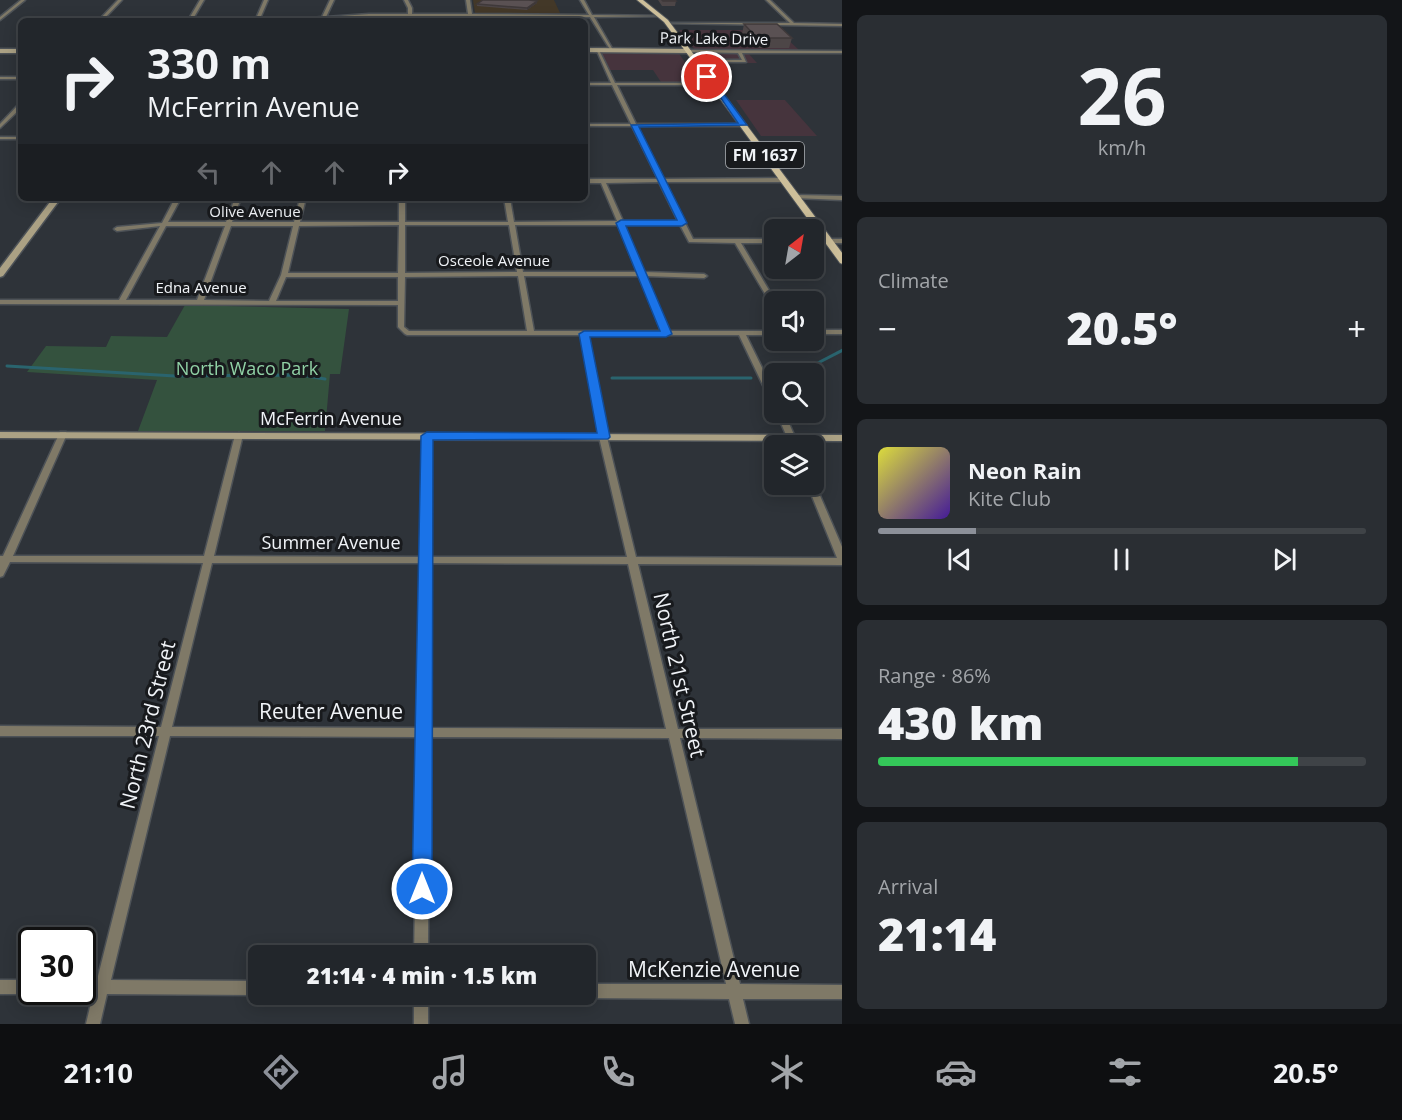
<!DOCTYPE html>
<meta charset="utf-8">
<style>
body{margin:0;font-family:"Open Sans",sans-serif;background:#2a2e33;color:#f1f3f6;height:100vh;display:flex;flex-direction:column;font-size:22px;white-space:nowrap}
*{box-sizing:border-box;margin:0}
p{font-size:20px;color:#a2a5a9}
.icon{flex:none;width:33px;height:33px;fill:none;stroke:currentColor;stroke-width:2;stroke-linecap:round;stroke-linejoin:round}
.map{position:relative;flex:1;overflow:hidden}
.sheet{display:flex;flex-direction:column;gap:15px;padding:15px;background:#131518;width:560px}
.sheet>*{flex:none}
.guide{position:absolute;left:18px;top:18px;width:570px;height:183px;border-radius:9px;box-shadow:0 3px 15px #0003,0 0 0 2px #3f4347;background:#22262b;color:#f1f3f6;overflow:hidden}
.needle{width:39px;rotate:31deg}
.tools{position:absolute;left:764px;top:219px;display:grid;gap:12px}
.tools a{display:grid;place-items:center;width:60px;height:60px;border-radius:9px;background:#22262b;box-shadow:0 3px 15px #0003,0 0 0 2px #3f4347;font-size:30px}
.speed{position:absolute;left:18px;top:927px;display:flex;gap:12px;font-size:30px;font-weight:700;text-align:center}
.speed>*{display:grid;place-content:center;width:78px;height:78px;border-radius:50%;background:#22262b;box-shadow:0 3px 15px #0003,0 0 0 2px #3f4347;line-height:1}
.speed .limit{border:3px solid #111;border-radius:9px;background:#fff;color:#111}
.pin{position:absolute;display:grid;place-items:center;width:51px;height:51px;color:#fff;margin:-26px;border:3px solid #fff;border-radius:50%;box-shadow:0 2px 6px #0007}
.me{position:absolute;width:66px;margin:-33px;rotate:0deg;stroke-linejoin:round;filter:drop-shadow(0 0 4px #0008)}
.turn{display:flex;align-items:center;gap:21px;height:126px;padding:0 30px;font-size:27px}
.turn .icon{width:78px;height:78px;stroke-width:2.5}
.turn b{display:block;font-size:42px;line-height:51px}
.lanes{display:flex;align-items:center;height:57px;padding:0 30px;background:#0003;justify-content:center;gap:30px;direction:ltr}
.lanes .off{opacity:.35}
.big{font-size:45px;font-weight:800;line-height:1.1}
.sheet .card{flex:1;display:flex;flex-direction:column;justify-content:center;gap:9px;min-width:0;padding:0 21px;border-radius:9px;background:#2a2e33}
.sheet .dial{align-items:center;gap:0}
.dial b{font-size:78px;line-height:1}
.song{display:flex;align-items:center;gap:18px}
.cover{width:72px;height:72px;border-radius:9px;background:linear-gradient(135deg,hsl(60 70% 55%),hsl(260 70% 35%))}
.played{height:6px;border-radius:3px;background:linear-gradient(90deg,#8c9099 20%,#3f4347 20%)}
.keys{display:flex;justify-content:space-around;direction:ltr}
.heat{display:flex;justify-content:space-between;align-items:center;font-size:33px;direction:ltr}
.charge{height:9px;border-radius:4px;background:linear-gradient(90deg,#34c759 86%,#3f4347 0)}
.trip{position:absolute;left:248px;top:945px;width:348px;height:60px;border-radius:9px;background:#22262b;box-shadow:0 3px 15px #0003,0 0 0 2px #3f4347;font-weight:800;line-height:60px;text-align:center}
.tab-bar{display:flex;height:96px;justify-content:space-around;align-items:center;background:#0e0f11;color:#a2a5a9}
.tab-bar .icon{width:42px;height:42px}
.tab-bar .current{color:#8c9099}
.tab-bar b{font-size:27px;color:#f1f3f6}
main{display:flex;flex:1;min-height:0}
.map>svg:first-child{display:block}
.commercial{fill:#46343d}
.education{fill:#433828}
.green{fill:#34523e}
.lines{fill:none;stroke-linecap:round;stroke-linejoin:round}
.stream{stroke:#2a646e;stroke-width:3}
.street-casing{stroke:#4d5257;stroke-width:3}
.secondary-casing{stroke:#4d5257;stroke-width:3}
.primary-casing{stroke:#4d5257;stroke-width:2}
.street{fill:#7f7967;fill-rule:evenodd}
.secondary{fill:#aba184;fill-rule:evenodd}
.primary{fill:#cdbf9a;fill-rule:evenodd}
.wall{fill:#4d4647}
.shaded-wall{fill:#3f393a}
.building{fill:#5a5153;stroke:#3f393a;stroke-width:1.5}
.route{fill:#1a73e8;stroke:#114b97;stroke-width:1.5}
.labels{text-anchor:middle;stroke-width:6;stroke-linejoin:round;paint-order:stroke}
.far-street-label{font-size:15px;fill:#f0f3f7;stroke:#181a1d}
.shield{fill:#181a1d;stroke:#afb2b6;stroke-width:1.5}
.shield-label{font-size:16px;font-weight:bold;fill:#f0f3f7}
.park-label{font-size:18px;fill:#91d2a6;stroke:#181a1d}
.street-label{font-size:18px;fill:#f0f3f7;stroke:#181a1d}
.near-street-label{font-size:21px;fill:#f0f3f7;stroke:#181a1d}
</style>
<main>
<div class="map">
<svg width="843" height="1024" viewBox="0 0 843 1024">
<rect width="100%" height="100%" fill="#2e3339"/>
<g class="commercial">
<polygon points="745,25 781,33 799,50 695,50 679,30 748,30"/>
<polygon points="600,51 678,52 698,82 661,82 653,70 610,70"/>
<polygon points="699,53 748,53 757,63 707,63"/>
<polygon points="736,100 785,100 817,136 761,136"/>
</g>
<polygon class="education" points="473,0 554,0 560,13 475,13"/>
<polygon class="green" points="185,305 349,309 340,374 330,374 325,431 138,431 157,380 27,372 46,346 106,347 111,336 167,337"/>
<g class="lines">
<g class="stream">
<polyline points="7,366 175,376 301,375 325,379"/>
<polyline points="785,374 810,367 843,350"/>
<polyline points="612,378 751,378"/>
</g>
<g class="street-casing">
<g id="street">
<polygon points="21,0 25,0 0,20 0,17"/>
<polygon points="118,0 122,0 102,21 98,21"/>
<polygon points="200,0 204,0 194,17 194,21 190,21 190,17"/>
<polygon points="264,0 268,0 259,21 255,21"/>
<polygon points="330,0 334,0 326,17 369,14 408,14 408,8 404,0 408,0 412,8 412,14 468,14 466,0 470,0 472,14 589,15 580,0 584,0 592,15 662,16 594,17 613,50 611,51 590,17 472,16 473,19 471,20 469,16 412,16 412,19 410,20 408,19 408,16 369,16 325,19 324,21 320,21 321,19 280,21 322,17"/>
<polygon points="766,0 770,0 794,23 843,24 843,26 665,23 790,23"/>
<path d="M596 49 599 50 615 83H712L714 84 712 85H617L636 124H743L745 125 743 126H637L663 179 784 178 787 180 784 182H665L693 239H774V243H741L776 302H774V306L771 304 735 243 689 242 680 225H624L644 272 704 274 707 276 704 278 645 276 668 331H774V335H746L774 392V402L770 400 739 335H588L607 437 636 557 837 558 807 484H813V482L815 484 843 549V565L638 564 678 729H843V739L680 738 740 984 843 985V999H743L749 1024H735L729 999 585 998 580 996 579 994H585V984H726L669 738 429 737 428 956H414L418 737 170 736 111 980 258 981V994H259L258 995 107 994 100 1024H86L93 994H82L77 992H82V980H97L159 736H0V726L161 727 203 563 10 562 3 576 0 577V556H3L60 432H66L67 434 13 556H204L235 435 239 433 243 435 214 556 421 557 423 436 427 434 431 436 430 557H627L599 437 581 335H407L405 334 398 327V305L0 304V300H119L160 226 117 231 114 229 117 227 162 223 175 198H181L168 222H226L235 198H241L232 222H294L300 198H306L300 222H399V198H405V222H508L504 198H510L514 222 617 221 601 183H585V179H658L632 126H585V124H631L612 85H585V83H611ZM659 182 678 221H623L606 183ZM399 225 398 273H288L299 226ZM405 225H509L517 272 405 273ZM515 225H618L637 272H523ZM166 226H225L197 300H126ZM231 226H293L281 275 269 301 204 300ZM518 276 527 331H409L404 327 405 277ZM524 276H639L661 331H534ZM286 277H398V301H276ZM212 563H421L418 728 172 727ZM430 563 628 564 666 729 429 728Z"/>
<polygon points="688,50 843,51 843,53 742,53 746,62 695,62 694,60 742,60 738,53 687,52"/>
<rect x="0" y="77" width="21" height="2"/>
<polygon points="19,104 21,104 21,108 0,128 0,124"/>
<rect x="0" y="137" width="21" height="2"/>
<polygon points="796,195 843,196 843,200 794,198 793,197"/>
<rect x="813" y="239" width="30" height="4"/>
<rect x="813" y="330" width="30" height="4"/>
<polygon points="776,412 784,412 799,446 791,446"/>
<polygon points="0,980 32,980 32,992 37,992 32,994 0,994"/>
<rect x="414" y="994" width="14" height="30"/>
</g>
</g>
<g class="secondary-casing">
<g id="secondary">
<polygon points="585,48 688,49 691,51 688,53 585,52"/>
<rect x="0" y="49" width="21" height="4"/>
<polygon points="53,198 61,198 3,276 0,277 0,268"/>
<polygon points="0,432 843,435 843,441 0,438"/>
</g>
</g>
<g class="primary-casing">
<polygon id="primary" points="637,0 643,0 668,20 843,254 843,264 840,263 664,22"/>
</g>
<use href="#street" class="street"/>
<use href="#secondary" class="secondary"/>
<use href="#primary" class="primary"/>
</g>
<g class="wall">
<polygon points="658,0 675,0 676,1 675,6 662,6"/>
<polygon points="537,3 527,10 477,6 477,4"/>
<polygon points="744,24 792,38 789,48 755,48 742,34"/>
</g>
<polygon class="shaded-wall" points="537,1 537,3 527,10 527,8"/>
<g class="building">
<polygon points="483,0 529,0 537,1 527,8 477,4"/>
<polygon points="662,0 675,0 676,1 663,1"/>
<polygon points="744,24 777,24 792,38 757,38"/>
</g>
<polygon class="route" points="705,75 710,75 747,125 639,127 687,223 682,226 626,226 672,334 666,337 590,337 610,437 608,439 433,440 432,889 429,896 422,899 415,896 412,889 421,436 427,432 597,433 579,334 584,331 660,331 616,223 621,220 677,220 631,125 738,123"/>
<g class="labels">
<g class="far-street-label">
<text transform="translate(714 39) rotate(1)" y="5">Park Lake Drive</text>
<text x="255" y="217">Olive Avenue</text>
<text x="494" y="266">Osceole Avenue</text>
<text x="201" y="293">Edna Avenue</text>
</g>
<rect class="shield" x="726" y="142" width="78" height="26" rx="4.5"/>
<g class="shield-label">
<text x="765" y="161">FM 1637</text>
</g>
<g class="park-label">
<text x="247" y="375">North Waco Park</text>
</g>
<g class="street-label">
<text x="331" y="425">McFerrin Avenue</text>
<text x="331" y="549">Summer Avenue</text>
</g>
<g class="near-street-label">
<text transform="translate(679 675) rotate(77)" y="7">North 21st Street</text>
<text x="331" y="719">Reuter Avenue</text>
<text transform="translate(148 725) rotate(-76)" y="7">North 23rd Street</text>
<text x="714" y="977">McKenzie Avenue</text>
</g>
</g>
</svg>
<div class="tools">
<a><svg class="needle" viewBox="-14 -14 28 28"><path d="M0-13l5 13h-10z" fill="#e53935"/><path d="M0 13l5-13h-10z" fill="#a2a5a9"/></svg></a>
<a><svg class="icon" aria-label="sound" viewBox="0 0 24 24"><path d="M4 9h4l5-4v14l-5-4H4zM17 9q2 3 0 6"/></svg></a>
<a><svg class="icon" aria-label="search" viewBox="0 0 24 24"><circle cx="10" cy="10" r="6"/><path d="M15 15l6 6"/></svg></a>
<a><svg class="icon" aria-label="layers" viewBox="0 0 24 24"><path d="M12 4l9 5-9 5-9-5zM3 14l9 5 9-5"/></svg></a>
</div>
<div class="speed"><div class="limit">30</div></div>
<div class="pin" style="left:707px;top:77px;background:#d93025"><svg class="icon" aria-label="arrive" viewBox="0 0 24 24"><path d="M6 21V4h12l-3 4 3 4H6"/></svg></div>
<svg class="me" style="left:422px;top:889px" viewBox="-20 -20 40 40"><circle r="17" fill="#1a73e8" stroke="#fff" stroke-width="3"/><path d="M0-11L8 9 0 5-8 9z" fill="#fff"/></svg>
<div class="trip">21:14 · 4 min · 1.5 km</div>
<div class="guide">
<div class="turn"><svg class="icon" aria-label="right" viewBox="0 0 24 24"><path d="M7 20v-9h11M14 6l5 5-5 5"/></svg><div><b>330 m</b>McFerrin Avenue</div></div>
<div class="lanes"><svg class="icon off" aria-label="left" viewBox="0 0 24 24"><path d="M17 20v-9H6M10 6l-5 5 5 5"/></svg><svg class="icon off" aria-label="ahead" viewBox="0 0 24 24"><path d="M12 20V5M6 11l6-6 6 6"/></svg><svg class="icon off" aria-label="ahead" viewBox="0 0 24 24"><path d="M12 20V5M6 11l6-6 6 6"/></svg><svg class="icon" aria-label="right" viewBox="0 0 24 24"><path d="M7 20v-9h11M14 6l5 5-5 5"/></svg></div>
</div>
</div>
<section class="sheet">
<div class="card dial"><b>26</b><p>km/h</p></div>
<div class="card"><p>Climate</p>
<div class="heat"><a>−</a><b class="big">20.5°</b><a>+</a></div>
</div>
<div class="card">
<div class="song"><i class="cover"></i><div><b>Neon Rain</b><p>Kite Club</p></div></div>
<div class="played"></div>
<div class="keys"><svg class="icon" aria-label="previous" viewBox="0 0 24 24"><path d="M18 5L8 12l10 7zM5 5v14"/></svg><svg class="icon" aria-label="pause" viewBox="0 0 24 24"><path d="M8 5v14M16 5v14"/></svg><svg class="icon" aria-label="next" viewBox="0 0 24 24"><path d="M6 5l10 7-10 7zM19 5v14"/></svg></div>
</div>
<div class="card"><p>Range · 86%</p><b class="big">430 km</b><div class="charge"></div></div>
<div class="card"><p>Arrival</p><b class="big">21:14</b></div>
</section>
</main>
<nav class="tab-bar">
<b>21:10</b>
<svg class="icon current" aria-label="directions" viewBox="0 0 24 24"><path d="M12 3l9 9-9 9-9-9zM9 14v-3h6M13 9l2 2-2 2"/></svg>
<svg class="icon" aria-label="music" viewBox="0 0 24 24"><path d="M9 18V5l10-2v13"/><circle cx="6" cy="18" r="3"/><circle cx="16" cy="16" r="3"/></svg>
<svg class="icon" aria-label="phone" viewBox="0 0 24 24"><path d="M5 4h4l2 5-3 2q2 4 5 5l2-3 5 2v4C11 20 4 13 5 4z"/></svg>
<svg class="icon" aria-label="climate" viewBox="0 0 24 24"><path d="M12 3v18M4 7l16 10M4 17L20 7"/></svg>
<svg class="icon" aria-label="car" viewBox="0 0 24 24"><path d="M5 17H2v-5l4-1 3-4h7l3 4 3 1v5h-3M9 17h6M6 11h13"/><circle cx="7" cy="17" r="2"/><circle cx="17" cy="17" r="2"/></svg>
<svg class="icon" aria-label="filters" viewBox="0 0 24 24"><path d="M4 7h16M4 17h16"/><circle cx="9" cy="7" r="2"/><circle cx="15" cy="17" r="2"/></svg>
<b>20.5°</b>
</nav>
